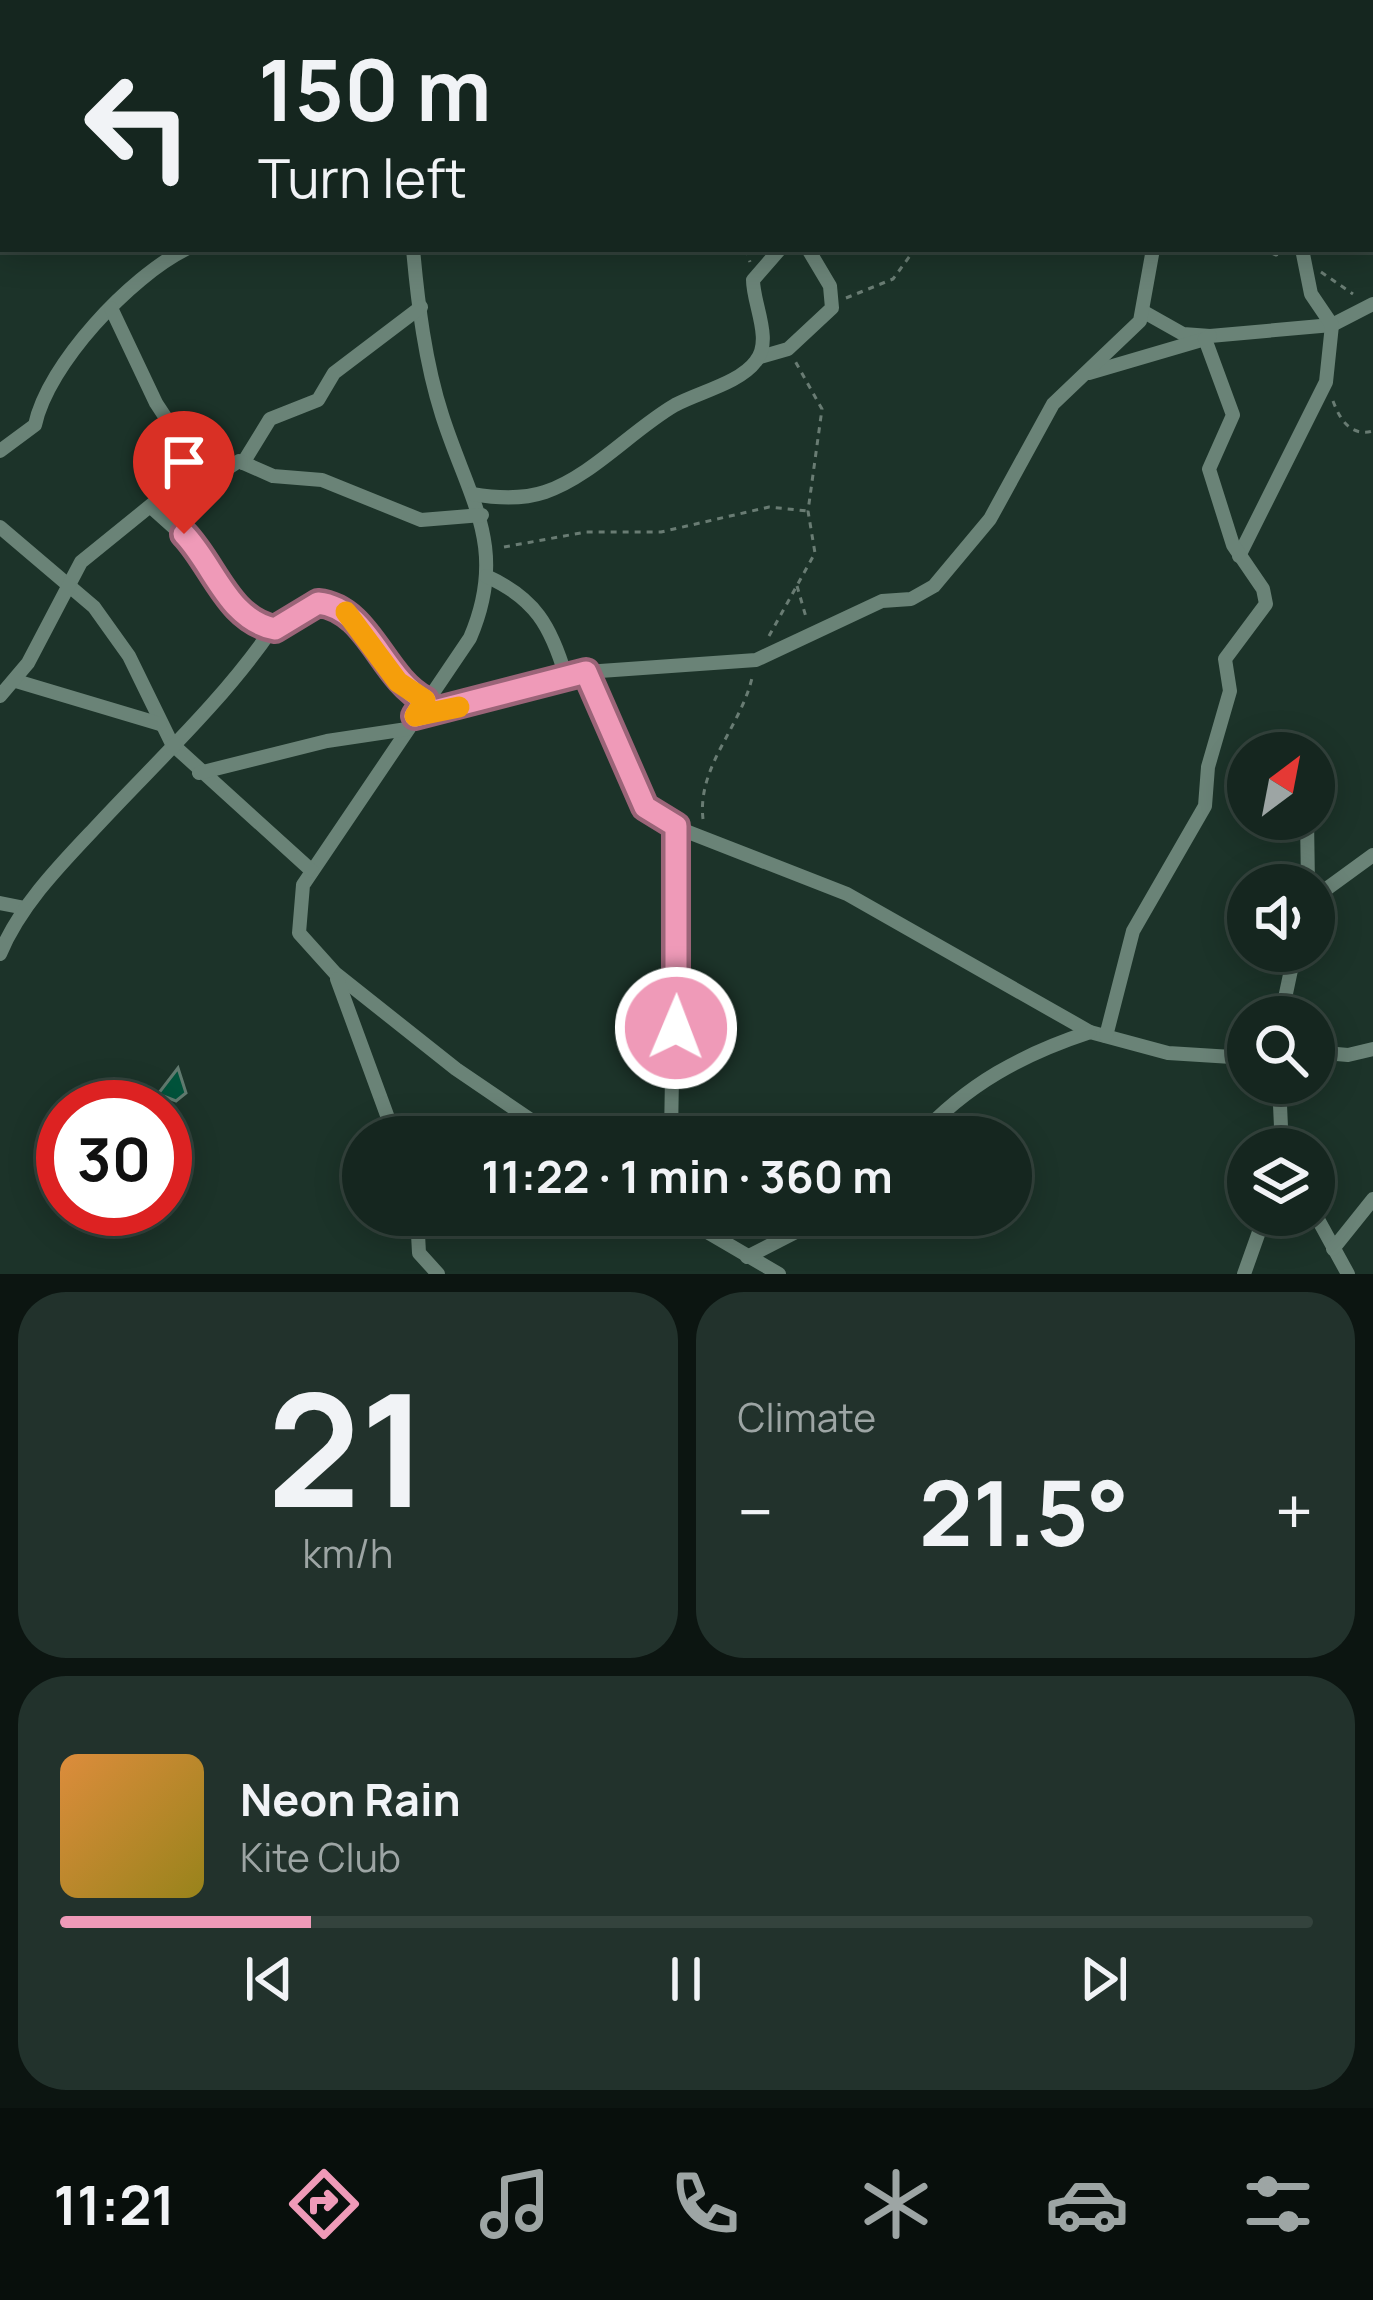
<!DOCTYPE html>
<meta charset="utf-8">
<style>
body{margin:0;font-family:Manrope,sans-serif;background:#22322c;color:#f1f3f6;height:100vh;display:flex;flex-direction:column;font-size:45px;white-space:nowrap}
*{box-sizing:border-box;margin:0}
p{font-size:39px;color:#9da5a4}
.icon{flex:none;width:66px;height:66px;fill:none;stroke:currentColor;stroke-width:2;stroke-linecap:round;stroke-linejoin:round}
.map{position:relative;height:1274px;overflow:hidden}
.panel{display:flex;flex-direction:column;gap:18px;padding:18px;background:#0c1511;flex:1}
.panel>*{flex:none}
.hud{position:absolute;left:0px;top:0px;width:1374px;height:252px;box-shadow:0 6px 30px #0003,0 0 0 3px #34433d;background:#15261f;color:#f1f3f6;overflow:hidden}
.needle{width:78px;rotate:32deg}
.buttons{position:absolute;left:1227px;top:732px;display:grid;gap:24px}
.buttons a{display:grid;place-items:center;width:108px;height:108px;border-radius:50%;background:#15261f;box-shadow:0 6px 30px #0003,0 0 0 3px #34433d;font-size:60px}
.speed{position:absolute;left:36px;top:1080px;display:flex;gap:24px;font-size:60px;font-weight:700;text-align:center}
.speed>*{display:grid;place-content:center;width:156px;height:156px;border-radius:50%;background:#15261f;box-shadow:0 6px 30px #0003,0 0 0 3px #34433d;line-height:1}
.speed .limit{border:18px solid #d22;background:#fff;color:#111}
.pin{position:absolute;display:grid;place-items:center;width:102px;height:102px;color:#fff;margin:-123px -51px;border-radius:50% 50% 50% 0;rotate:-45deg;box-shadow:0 0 12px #0007}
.pin .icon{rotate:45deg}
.me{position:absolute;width:132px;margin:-66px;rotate:1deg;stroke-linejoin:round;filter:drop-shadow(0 0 9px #0008)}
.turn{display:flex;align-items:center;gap:42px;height:252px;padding:0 60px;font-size:54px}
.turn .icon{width:156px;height:156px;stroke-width:2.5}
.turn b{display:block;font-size:84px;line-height:102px}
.big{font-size:90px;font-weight:700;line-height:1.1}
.panel .tile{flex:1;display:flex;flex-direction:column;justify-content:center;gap:18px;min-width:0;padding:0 42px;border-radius:48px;background:#22322c}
.panel .dial{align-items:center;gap:0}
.dial b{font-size:156px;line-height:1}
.song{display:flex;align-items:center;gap:36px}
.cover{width:144px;height:144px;border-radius:18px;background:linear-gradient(135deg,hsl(30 70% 55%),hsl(50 70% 35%))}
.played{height:12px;border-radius:6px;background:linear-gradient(90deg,#ef9ab8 20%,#34433d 20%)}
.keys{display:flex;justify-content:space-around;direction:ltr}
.heat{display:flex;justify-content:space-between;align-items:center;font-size:66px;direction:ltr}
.panel .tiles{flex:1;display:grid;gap:18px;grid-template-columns:1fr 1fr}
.tile:last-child{grid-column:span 2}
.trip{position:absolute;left:342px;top:1116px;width:690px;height:120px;border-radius:60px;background:#15261f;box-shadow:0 6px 30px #0003,0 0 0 3px #34433d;font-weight:700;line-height:120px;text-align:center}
.dock{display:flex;height:192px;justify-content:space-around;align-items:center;background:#080f0c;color:#9da5a4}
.dock .icon{width:84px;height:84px}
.dock .selected{color:#ef9ab8}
.dock b{font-size:54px;color:#f1f3f6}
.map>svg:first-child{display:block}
.building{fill:#00533b;stroke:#617a6f;stroke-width:3}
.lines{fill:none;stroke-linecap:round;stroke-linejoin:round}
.path{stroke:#697c73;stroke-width:3;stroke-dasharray:6 6;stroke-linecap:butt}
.street{stroke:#6a8377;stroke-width:14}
.route-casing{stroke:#9b6478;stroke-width:30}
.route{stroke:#ef9ab8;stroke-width:21}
.slow{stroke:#f59e0b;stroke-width:21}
</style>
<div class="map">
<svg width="1373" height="1274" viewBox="0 0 1373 1274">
<rect width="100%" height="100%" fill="#1c3329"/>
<polygon class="building" points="178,1068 186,1093 176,1101 158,1094"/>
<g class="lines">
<g class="path">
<polyline points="1138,0 1141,3"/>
<polyline points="1371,111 1373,111"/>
<polyline points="746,249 750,262"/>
<polyline points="1261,249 1276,255 1289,250"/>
<polyline points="1321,272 1353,294"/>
<polyline points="846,298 893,279 915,249"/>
<path d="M1333 401C1340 420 1351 437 1373 431"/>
<polyline points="504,547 586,532 661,532 769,507 807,511"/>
<polyline points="797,586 806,617"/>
<polyline points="769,636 815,553 808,511 822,409 795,361"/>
<path d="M703 819C697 767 740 728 752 678"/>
</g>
<g class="street">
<polyline points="130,0 130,3"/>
<polyline points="366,3 367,0"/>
<polyline points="429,3 429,0"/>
<polyline points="985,3 985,0"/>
<polyline points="1060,3 1064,0"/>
<polyline points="1252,3 1253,0"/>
<polyline points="0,127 3,128"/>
<path d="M413 249C418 304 425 362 442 415 469 500 509 547 470 638L303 885 299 933 335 973 456 1069 556 1137"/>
<polyline points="1144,312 1183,334 1210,336 1332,325 1373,304"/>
<polyline points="760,357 788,349 832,308 830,286 808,249"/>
<polyline points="1089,373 1205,339"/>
<path d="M0 451 35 425C48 364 130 277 186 249"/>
<polyline points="243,463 270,419 318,400 334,373 421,307"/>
<path d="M472 494C496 498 521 500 545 492 592 476 632 430 675 405 699 392 740 383 756 361 773 340 753 304 753 280L780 249"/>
<polyline points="159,496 204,484 239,461 273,476 322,480 421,520 482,515"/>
<path d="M151 507 199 550 240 611 275 629C286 623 295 612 306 606 350 585 388 680 425 700"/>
<polyline points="0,527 94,607 129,656 172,744 312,871"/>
<polyline points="1239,556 1326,382 1332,325 1311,294 1302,249"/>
<path d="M486 576C535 598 551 626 566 677"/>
<path d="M586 672C611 720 620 789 665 823L847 894 1090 1032 1168 1053 1248 1058"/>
<polyline points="16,681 160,724"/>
<polyline points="0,696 28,663 81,562 155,502 179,451 179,438 156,403 111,308"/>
<polyline points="415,716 586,672 756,660 882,601 911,599 934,586 990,519 1053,404 1140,321 1153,249"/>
<polyline points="1284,752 1285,753"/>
<polyline points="199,773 327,741 407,729"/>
<polyline points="1307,819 1308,885"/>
<polyline points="1314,898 1373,855"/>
<polyline points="0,903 25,908"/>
<path d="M0 954C20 906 59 866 94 829 155 763 221 703 272 629"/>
<polyline points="337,979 395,1137"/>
<polyline points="1281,1017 1295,951"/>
<polyline points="1106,1036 1133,931 1205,806 1208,767 1230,691 1225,659 1266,604 1263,589 1233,545 1209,469 1233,415 1205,339 1210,336"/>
<polyline points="1314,1052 1348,1055 1373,1049"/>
<polyline points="1279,1083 1282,1149"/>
<polyline points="671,1137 676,827"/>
<path d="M919 1137C967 1084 1023 1054 1090 1032"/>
<polyline points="1314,1212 1348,1274"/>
<polyline points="417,1215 419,1253 438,1274"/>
<polyline points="678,1215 779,1274"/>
<polyline points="1333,1249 1373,1199"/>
<polyline points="747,1257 829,1215"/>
<polyline points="1244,1274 1265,1215"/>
</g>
</g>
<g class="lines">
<g class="route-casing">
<path id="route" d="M184 534C214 565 228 620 275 629L318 603C369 608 382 678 425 700L415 716 586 672 645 807 676 826V1028"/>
</g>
<use href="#route" class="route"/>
<polyline class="slow" points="346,612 398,682 425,700 415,716 459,707"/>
</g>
</svg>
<div class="buttons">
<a><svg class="needle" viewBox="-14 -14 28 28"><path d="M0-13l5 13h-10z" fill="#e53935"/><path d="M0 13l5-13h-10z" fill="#9da5a4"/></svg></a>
<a><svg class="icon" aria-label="sound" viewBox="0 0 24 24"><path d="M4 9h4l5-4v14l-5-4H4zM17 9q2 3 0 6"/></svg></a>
<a><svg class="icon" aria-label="search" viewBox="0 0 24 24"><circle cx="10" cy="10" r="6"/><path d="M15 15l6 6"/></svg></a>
<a><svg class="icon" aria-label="layers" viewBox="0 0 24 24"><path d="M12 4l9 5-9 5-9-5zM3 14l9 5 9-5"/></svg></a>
</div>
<div class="speed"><div class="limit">30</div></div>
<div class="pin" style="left:184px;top:534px;background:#d93025"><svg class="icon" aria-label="arrive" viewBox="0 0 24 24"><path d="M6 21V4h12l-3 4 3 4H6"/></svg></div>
<svg class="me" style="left:676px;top:1028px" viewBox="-20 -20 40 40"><circle r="17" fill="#ef9ab8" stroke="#fff" stroke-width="3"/><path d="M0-11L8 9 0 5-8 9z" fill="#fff"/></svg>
<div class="trip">11:22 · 1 min · 360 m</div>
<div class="hud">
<div class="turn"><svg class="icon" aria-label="left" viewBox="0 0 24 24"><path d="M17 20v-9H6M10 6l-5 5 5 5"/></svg><div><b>150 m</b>Turn left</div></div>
</div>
</div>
<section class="panel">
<div class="tiles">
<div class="tile dial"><b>21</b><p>km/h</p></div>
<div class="tile"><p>Climate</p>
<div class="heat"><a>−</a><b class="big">21.5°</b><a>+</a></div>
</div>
<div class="tile">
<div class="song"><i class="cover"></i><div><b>Neon Rain</b><p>Kite Club</p></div></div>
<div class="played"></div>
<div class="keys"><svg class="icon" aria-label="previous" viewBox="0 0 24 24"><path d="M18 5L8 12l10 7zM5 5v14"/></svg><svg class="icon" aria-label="pause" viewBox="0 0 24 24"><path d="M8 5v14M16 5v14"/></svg><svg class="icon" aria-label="next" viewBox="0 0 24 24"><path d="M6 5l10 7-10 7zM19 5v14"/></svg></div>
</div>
</div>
</section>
<nav class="dock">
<b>11:21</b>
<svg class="icon selected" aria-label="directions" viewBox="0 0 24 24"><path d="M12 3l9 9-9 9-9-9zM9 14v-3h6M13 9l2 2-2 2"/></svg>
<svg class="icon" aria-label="music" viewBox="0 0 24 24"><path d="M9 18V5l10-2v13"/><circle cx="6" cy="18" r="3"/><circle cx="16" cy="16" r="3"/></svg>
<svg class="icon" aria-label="phone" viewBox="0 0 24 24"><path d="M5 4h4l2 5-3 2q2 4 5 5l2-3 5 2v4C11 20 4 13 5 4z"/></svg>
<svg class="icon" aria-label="climate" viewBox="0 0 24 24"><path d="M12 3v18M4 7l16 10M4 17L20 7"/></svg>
<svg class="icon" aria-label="car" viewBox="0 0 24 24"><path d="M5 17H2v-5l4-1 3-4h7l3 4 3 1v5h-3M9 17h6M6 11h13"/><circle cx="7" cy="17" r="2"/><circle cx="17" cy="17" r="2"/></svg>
<svg class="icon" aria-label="filters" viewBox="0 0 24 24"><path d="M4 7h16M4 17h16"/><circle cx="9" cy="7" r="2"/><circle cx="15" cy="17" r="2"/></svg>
</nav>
